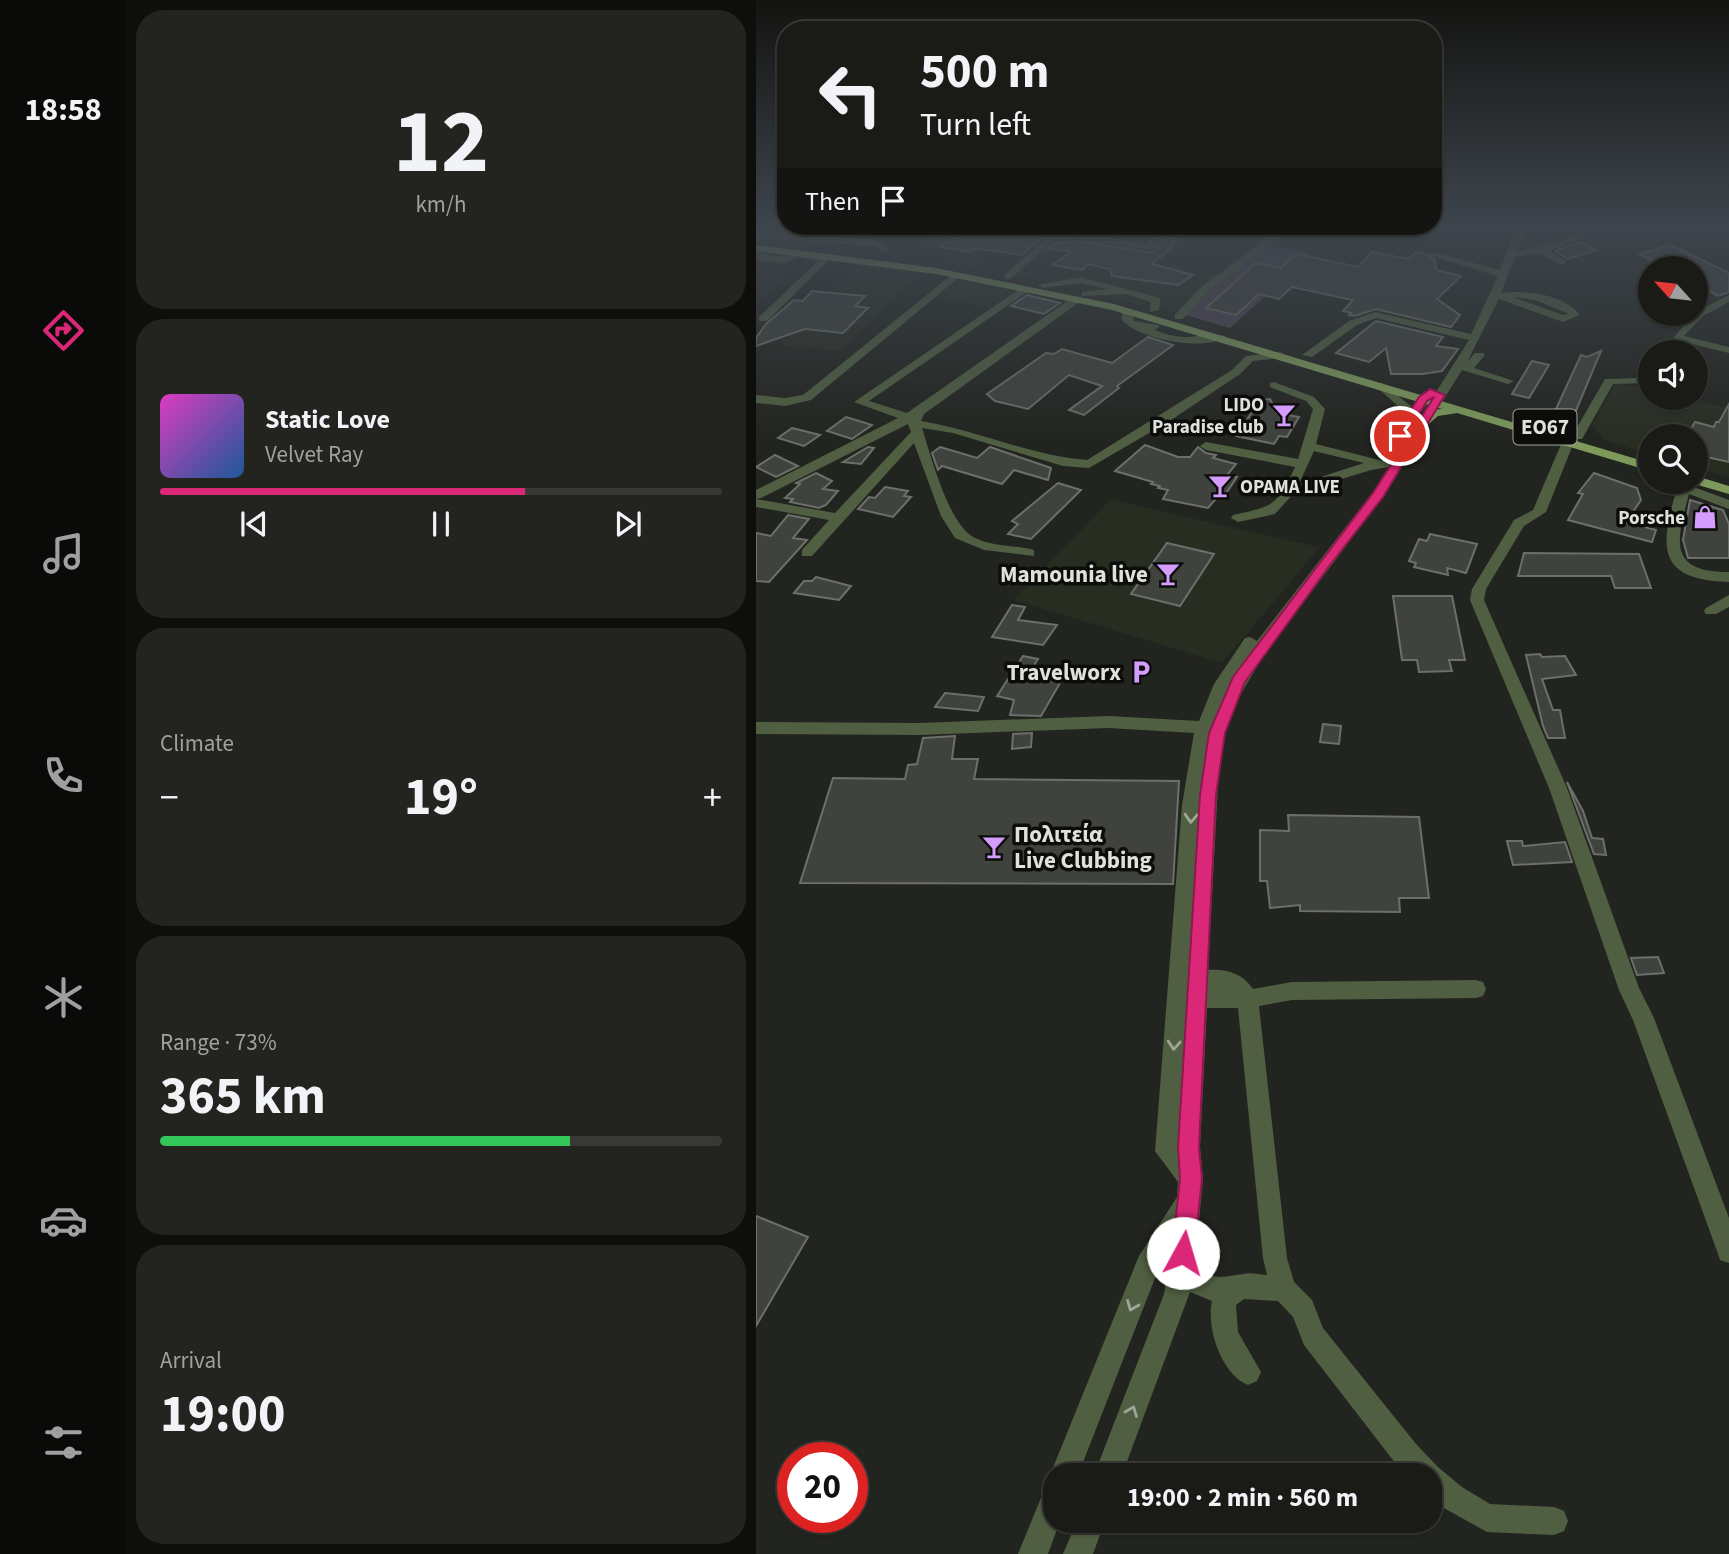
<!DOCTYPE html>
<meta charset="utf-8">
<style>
body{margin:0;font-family:"Source Sans 3",sans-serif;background:#232420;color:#f1f3f6;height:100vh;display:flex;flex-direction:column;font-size:26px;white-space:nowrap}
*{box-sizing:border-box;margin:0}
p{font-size:23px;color:#9fa1a1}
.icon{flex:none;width:38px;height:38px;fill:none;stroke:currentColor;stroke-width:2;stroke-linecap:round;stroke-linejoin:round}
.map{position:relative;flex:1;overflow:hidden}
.side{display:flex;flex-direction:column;gap:10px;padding:10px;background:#0e0f0d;width:630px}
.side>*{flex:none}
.guide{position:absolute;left:21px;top:21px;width:665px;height:214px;border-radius:28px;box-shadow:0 2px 5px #0004,0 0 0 2px #383936;background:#1a1b17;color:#f1f3f6;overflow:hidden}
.needle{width:46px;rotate:297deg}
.tools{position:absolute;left:882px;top:256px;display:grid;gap:14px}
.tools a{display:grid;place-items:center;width:70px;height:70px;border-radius:50%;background:#1a1b17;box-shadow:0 2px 5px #0004,0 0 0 2px #383936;font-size:35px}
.speed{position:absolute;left:21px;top:1442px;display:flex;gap:14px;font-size:35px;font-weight:700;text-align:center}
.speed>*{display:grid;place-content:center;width:91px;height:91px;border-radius:50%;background:#1a1b17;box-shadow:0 2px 5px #0004,0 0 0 2px #383936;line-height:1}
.speed .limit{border:10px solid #d22;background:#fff;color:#111}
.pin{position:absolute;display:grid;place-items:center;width:60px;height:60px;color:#fff;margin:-30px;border:4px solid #fff;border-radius:50%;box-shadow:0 2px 7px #0007}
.me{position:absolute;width:77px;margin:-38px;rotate:6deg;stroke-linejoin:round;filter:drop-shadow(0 0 5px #0008)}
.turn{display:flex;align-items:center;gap:24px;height:147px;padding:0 28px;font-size:32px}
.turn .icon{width:91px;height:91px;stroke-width:2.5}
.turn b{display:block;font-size:49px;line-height:60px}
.then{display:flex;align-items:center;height:66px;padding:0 28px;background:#0003;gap:14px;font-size:26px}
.big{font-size:52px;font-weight:700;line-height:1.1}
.side .tile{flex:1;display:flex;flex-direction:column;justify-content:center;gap:10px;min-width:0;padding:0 24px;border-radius:28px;background:#232420}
.side .dial{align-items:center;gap:0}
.dial b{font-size:91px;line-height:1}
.song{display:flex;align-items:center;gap:21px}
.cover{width:84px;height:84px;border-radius:10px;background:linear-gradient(135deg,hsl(310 70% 55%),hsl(210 70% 35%))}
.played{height:7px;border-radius:4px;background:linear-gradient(90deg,#db2777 65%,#383936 65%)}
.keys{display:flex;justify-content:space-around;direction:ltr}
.heat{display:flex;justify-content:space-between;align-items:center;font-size:38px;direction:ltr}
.charge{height:10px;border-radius:5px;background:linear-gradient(90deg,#34c759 73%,#383936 0)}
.trip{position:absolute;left:287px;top:1463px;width:399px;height:70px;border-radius:28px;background:#1a1b17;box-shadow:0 2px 5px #0004,0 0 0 2px #383936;font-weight:700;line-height:70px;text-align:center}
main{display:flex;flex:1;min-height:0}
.tabs{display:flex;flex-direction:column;width:126px;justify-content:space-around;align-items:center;background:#0a0b09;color:#9fa1a1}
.tabs .icon{width:49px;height:49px}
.tabs .active{color:#db2777}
.tabs b{font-size:32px;color:#f1f3f6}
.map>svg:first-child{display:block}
.built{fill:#282d22}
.green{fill:#4f4556}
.building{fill:#3f423d;stroke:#6d706a;stroke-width:2}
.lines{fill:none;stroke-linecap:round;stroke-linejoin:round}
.minor{fill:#505f41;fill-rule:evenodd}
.major{fill:#7d9a5b;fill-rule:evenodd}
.oneway{stroke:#9fa697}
.route{fill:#db2777;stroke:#8e194d;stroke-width:2}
.labels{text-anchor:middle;stroke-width:7;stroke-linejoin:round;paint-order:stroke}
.far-poi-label{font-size:19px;font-weight:bold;fill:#dfe1dd;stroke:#0c0d0b;text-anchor:end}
.shield{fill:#0c0d0b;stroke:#a0a19e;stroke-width:2}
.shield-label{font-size:21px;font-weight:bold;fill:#dfe1dd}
.poi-label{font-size:23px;font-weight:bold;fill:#dfe1dd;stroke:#0c0d0b;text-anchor:end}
</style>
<main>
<nav class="tabs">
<b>18:58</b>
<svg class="icon active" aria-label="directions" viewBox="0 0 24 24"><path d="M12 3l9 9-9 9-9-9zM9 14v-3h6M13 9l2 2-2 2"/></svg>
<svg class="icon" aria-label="music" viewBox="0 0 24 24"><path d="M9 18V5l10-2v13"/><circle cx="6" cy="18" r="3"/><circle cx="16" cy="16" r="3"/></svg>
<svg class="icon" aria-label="phone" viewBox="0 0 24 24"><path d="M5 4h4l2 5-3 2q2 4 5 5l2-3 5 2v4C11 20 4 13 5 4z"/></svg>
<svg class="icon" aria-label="climate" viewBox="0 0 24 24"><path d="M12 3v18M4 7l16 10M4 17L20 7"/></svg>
<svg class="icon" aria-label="car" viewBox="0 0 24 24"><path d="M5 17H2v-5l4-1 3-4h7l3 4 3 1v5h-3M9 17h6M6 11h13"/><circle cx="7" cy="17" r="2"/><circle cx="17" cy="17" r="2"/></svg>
<svg class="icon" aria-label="filters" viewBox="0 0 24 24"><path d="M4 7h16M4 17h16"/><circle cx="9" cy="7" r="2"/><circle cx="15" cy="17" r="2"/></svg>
</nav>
<section class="side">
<div class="tile dial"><b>12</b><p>km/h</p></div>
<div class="tile">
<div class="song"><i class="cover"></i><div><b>Static Love</b><p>Velvet Ray</p></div></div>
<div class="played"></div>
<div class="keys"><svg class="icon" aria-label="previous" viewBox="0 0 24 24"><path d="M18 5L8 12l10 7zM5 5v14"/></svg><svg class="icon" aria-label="pause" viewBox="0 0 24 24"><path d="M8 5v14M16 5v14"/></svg><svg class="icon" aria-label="next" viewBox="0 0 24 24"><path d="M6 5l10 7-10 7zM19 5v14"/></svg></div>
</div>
<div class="tile"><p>Climate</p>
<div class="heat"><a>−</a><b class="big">19°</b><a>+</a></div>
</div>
<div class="tile"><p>Range · 73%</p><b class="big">365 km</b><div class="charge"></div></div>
<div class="tile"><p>Arrival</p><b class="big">19:00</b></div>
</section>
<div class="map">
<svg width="973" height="1554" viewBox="0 0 973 1554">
<rect width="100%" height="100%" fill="#22241f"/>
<g class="built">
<polygon points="157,227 300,227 279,245 250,241 220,267 149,255 182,231"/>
<polygon points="314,227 331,227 428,243 412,256 419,258 414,263 466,276 421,313 258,275 297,241 392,254 300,239"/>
<polygon points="0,252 29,254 42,264 0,305"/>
<polygon points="103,261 168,271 84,351 24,345"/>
<polygon points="203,277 269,289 240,309 179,297"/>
<polygon points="860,384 894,389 894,397 927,397 973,408 973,477 940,467 940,436 894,436 894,454 848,440 836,425"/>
<polygon points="355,499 472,527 564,547 466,663 258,600"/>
</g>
<polygon class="green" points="512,245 556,254 474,328 430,315 452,292"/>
<g class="building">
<polygon points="215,227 300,227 265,255 219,248 215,252 184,247"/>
<polygon points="401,235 421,239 413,245 417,246 396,264 437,275 422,285 356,276 354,269 332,264 326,270 296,265 315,252 292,248 299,243 323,241 396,253 404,248 393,243"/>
<polygon points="824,242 841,250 812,259 799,251"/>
<polygon points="915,245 973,273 973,292 962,296 940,284 940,268 910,268 883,254"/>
<polygon points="616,252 653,259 660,252 670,254 679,260 680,270 705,276 681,299 704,315 695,327 620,309 599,316 593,315 595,313 587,311 597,300 536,287 523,299 503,294 480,315 450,308 500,263 525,268 541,254 602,267"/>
<polygon points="56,291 109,296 99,306 112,308 87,333 49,329 0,346 0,338 10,324 38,300 47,301"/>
<polygon points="271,295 304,303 288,314 255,306"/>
<polygon points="620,321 687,337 680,346 702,349 686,371 666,374 635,374 630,348 613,362 580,353"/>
<polygon points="392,337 417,345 361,386 363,388 328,415 313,410 346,386 313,375 272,409 239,401 231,394 290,353 298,354 306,349 356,363"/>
<polygon points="845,351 819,413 800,409 825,355 831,357"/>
<polygon points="776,361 793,365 773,398 756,394"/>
<polygon points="514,399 521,413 543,417 531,437 523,436 518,444 480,436 504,400"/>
<polygon points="973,404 973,462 942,455 947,444 940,442 940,436 931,436 939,422 958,427 960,422 963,422"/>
<polygon points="90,417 116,425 96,439 71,431"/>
<polygon points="36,428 64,435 48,446 22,438"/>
<polygon points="389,445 422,457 434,457 442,447 450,453 460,455 457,458 480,464 471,475 481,477 469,495 464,494 452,508 407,499 412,490 402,488 404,486 395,484 397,482 359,471"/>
<polygon points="112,447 118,448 105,464 87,462"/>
<polygon points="184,447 221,458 234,447 295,468 292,480 258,470 246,484 186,466 182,470 176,453"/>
<polygon points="19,455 42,466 20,477 0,467"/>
<polygon points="60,473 76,481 67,489 82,491 70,505 63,508 34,502 37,499 29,498 44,484 40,483"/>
<polygon points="838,473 881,488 885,500 870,522 900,530 896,542 812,520 827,494 822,493"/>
<polygon points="302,483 325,490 275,539 252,534 262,524 256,521"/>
<polygon points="129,487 152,491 148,496 155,497 137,517 102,509 113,497 119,498"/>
<polygon points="934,500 967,510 973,524 973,558 932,558 927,540"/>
<polygon points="32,515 53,519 37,538 51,540 13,582 0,581 0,533 15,536"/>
<polygon points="674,534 721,544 710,573 691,568 692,575 658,567 660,563 653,561 663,539 671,541"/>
<polygon points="411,543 458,554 424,606 375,594"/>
<polygon points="768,553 883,554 895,588 859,588 855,576 762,576"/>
<polygon points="60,577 95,586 83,600 38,593 48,581 56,581"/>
<polygon points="637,596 696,596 709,660 693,660 696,671 663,672 661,660 646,660"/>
<polygon points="256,605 269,607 262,620 301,625 287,645 236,637"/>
<polygon points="784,654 786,657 809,656 820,675 786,679 797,710 804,710 809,738 792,738 787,726 770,655"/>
<polygon points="267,656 282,659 271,676 304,683 285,716 254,715 258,700 241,696"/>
<polygon points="189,693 228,697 222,711 179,707"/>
<polygon points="567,724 585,726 583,744 564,742"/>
<polygon points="276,733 275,747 256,749 257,734"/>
<polygon points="199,736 196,759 222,759 218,779 423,781 417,884 44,883 77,778 149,779 152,765 161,764 167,738"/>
<polygon points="811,782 827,811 836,838 847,839 850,855 838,854"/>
<polygon points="532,815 663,817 673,898 643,898 644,912 544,911 544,905 514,908 511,881 504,881 504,830 533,831"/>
<polygon points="751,841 766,841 767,846 809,842 816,862 757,865"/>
<polygon points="902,957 908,973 881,975 875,958"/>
<polygon points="0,1216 52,1237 0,1326"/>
</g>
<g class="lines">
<g class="minor">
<polygon points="526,227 537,227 452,292 427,319 419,319 419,315 444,288"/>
<path d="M761 227H770L761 251 783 247 821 235 826 238 793 251 809 260V264H803L784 253 759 257 745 293C769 290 808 294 824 315L807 322 743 299 711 362 719 353H727L729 355 718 368 758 381 752 384 706 370 629 494 506 658 479 704 469 733 463 767 452 970C471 969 486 973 497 989L536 982 720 980 727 982 730 989 727 996 720 998 536 1000 503 1006 531 1258 538 1282 556 1300 567 1328 660 1444 682 1467 706 1487 734 1504 798 1507 808 1511 812 1521 808 1531 798 1535 731 1532 686 1507 674 1496V1475H651L640 1464 548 1345 537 1317 522 1301 488 1299 480 1305 482 1332 505 1372 501 1381 492 1385C465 1374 450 1327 456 1301L434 1292 366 1475H338L408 1294 416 1249 401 1273 322 1475H299V1521H304L292 1554H262L289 1488 298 1484 294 1475 383 1256 421 1197 422 1182 399 1151 426 805 438 733 352 728 164 735 0 734V722L164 723 352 716 443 721 458 684 489 638 494 637 501 641 617 492 633 467 615 470 537 494 519 514 482 522 475 518 477 515C518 506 521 506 539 467L450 450 444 446 450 442 542 459 557 409 550 401 514 387V383L518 382 558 397 569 409 560 444 635 463 713 340 620 318 601 325 556 357 546 355 593 321 619 312 715 334 742 276 672 255 677 252 744 270ZM757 297 779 300 813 314 807 315ZM558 451 608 463 543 484ZM451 1008H482L507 1258 511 1275C504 1275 495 1272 487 1274 464 1277 457 1282 439 1263L447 1179 444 1147Z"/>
<polygon points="303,228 308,231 305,234 323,232 401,247 396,250 323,238 298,240 254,279 248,279 248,275"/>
<polygon points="0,232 122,240 134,250 129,253 119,246 0,238"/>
<path d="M0 251C11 257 25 258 38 254L43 257 29 263 1 260Z"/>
<polygon points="48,253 74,259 11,321 3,321 3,317 62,261 45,258 43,256"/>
<polygon points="198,273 206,275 55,400 29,406 0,403 0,395 29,398 47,395"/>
<polygon points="325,277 404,298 403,310 394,312 395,302 370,294 326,296 326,292 352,289 325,283 287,288 282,285"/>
<path d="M268 286 277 288 113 401 151 413 317 297H325V301L168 414 165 421C221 430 275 456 331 460L476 370 490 356 524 352 530 355 524 358 497 361 484 374 412 422 333 468 307 466 197 433 166 428C175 456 193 526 219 538 238 547 259 545 278 550V556L228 550 199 538 185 516 158 443 56 556H46V550L73 520 0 507V499L79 513 155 432 152 424 5 498 0 499V490L142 418 98 402Z"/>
<polygon points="973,295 973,302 947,316 928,336 973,347 973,353 924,341 916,352 905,352 940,312"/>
<path d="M367 309H375L378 321 402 325 403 327 399 330C408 334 417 336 426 337 439 338 461 331 470 337 448 352 381 339 365 319Z"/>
<polygon points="894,370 894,379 890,383 857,384 826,439 818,439 816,436 849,379 883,378"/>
<polygon points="626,383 656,407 669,391 679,393 657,423 639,455 635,456 629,452 645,422 644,408 622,388 622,384"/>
<polygon points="812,438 818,442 790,512 768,526 730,589 728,600 811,788 883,988 898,1018 973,1218 973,1263 964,1260 961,1251 877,1020 863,990 793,788 714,600 716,589 758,520 777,510 806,442"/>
<path d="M923 481H936L935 486 973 500V509L933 494C920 542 912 572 973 572V582C894 580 906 540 923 481Z"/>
<polygon points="973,595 973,607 960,614 950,614 948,611 950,608"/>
<polygon points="321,1521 349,1521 337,1554 307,1554"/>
</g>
<g class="major">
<polygon points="0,245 180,268 358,304 894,463 894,471 701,413 682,416 668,428 660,428 660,422 675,410 686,409 356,310 180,274 0,251"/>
<polygon points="940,476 973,486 973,494 935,483 940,481"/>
</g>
</g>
<defs><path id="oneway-chevron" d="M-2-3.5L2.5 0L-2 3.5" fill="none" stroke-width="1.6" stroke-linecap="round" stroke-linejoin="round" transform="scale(1.75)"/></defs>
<g class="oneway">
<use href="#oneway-chevron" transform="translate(435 818) rotate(93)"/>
<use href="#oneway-chevron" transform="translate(418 1045) rotate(94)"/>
<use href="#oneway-chevron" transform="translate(376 1306) rotate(112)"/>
<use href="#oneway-chevron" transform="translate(376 1411) rotate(-69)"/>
</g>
<linearGradient id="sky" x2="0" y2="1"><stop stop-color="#131411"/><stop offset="0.51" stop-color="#3e454d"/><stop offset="1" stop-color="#3e454d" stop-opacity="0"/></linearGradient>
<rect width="973" height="444" fill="url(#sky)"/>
<polygon class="route" points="674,389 689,395 627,497 574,565 489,682 469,733 460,795 443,1147 446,1179 438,1253 435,1261 427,1264 419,1261 416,1253 424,1179 422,1147 444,795 453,733 477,677 617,493 678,397 671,401 648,438 638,436 663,397"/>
<defs>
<g id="bar-bare" transform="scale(1.89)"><path d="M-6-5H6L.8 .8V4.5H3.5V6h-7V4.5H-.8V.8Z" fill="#d49cfc" stroke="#0c0d0b" stroke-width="2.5" paint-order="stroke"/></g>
<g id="shop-bare" transform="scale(1.89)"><path d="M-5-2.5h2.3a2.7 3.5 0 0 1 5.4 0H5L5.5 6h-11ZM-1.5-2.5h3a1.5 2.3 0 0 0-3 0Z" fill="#d49cfc" stroke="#0c0d0b" stroke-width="2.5" paint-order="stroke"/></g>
<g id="parking-bare" transform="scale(1.89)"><path d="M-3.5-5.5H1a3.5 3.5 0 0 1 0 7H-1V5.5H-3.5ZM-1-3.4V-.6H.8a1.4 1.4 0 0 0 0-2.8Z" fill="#d49cfc" stroke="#0c0d0b" stroke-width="2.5" paint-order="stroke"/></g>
</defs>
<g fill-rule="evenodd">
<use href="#bar-bare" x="528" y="415"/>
<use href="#bar-bare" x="464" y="486"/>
<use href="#shop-bare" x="949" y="517"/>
<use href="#bar-bare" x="412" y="574"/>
<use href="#parking-bare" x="385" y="672"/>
<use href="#bar-bare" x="238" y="847"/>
</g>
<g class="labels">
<g class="far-poi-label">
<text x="508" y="411">LIDO<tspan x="508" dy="22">Paradise club</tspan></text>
<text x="484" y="493" text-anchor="start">ΟΡΑΜΑ LIVE</text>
<text x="929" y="524">Porsche</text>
</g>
<rect class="shield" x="757.5" y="409.5" width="63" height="35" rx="5"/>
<g class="shield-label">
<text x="789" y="434">ΕΟ67</text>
</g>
<g class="poi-label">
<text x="392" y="582">Mamounia live</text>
<text x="365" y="680">Travelworx</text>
<text x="258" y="842" text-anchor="start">Πολιτεία<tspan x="258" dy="26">Live Clubbing</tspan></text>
</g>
</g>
</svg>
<div class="tools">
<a><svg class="needle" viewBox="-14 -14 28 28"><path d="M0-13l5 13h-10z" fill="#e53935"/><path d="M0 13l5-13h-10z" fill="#9fa1a1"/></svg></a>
<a><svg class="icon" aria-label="sound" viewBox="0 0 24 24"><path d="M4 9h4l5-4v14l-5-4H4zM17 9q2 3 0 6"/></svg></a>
<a><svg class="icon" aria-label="search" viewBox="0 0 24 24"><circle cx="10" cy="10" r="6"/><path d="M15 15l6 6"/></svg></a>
</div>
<div class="speed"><div class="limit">20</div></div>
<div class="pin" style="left:644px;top:436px;background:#d93025"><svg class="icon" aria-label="arrive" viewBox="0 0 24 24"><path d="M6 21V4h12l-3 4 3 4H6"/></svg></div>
<svg class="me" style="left:427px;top:1253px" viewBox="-20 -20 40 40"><circle r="19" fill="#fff"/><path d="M0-13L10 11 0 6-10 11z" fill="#db2777"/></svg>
<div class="trip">19:00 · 2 min · 560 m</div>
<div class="guide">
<div class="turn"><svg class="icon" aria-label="left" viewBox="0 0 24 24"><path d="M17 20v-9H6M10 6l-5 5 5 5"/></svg><div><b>500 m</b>Turn left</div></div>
<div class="then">Then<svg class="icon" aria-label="arrive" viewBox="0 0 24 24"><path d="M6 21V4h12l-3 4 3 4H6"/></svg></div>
</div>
</div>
</main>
